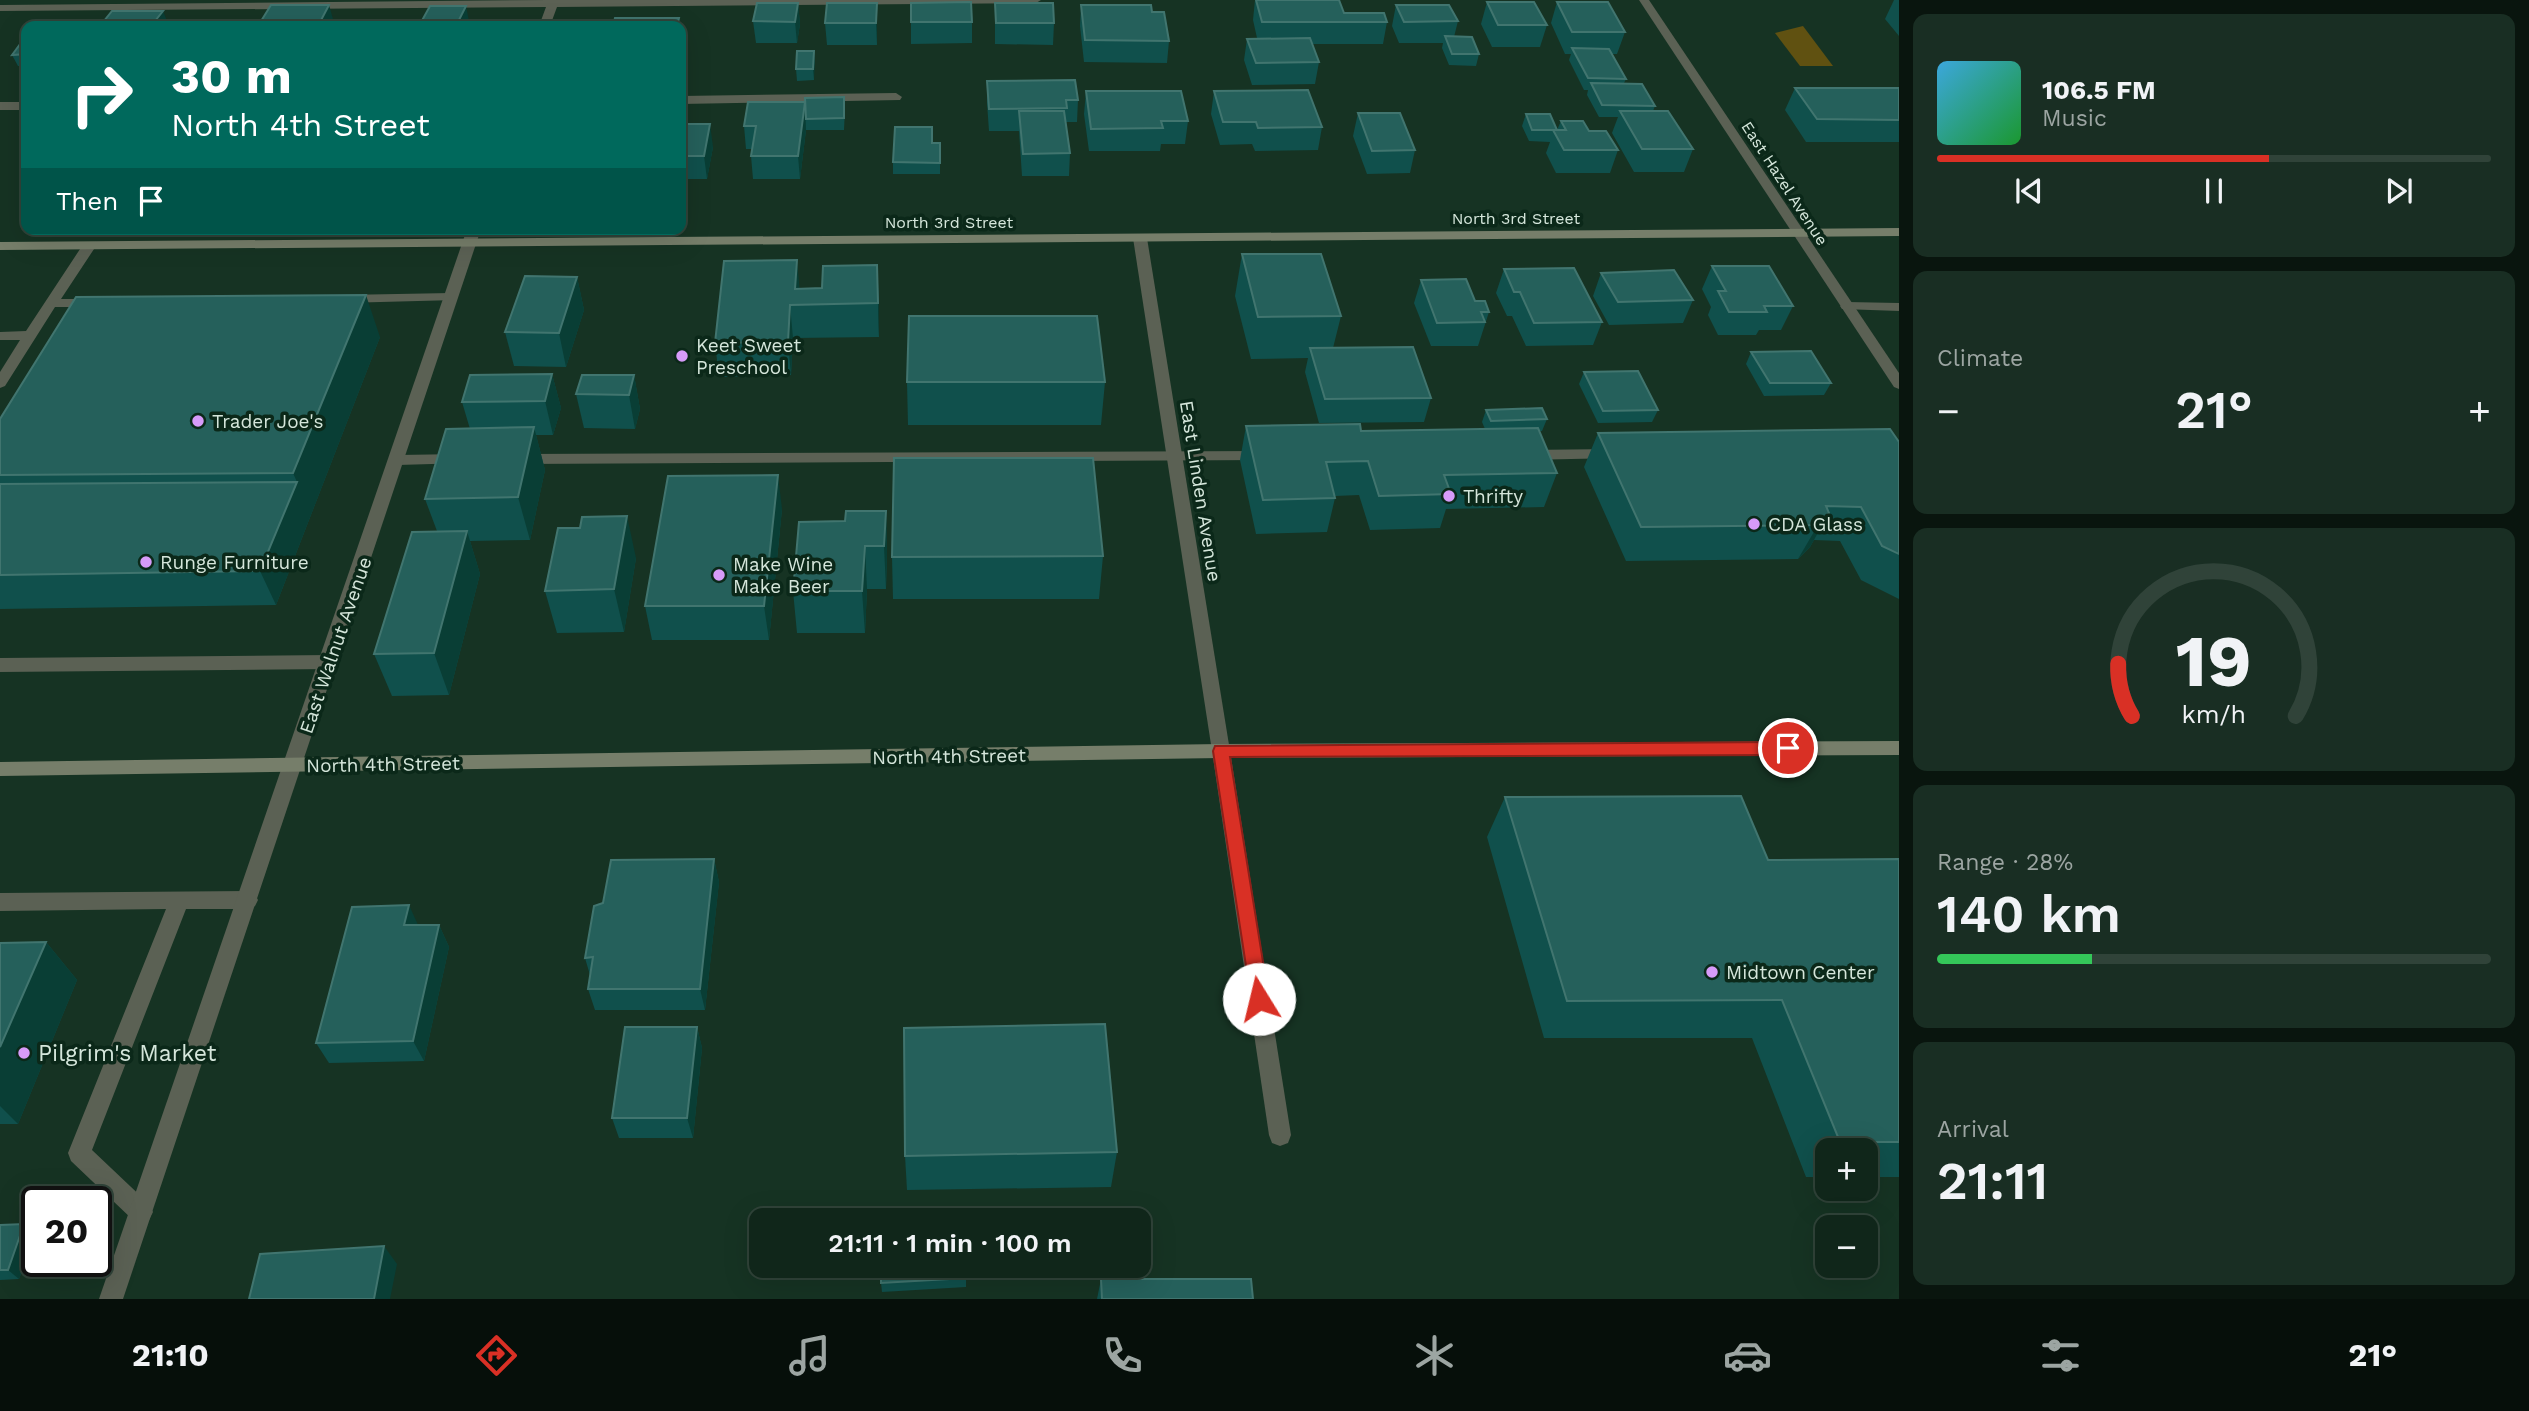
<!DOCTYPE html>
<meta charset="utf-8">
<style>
body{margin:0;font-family:"Work Sans",sans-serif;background:#192e23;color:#f1f3f6;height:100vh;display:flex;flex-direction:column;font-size:26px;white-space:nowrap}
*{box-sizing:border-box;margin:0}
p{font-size:23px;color:#9ca5a2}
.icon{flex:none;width:38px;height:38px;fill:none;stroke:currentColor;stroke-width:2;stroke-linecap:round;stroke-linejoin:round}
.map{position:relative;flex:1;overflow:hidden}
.drawer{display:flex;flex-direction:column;gap:14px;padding:14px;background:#09150e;width:630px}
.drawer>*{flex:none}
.banner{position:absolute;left:21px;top:21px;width:665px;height:214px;border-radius:14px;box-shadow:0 7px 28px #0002,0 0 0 2px #304339;background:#00695c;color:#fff;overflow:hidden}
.tools{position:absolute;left:1815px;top:1138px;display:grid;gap:14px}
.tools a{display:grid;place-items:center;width:63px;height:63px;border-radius:14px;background:#10261a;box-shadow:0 7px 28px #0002,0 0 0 2px #304339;font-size:35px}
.speed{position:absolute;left:21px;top:1186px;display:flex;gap:14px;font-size:35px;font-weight:700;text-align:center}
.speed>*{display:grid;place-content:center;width:91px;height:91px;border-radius:50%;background:#10261a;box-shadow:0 7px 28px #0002,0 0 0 2px #304339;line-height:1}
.speed .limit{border:4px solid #111;border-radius:10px;background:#fff;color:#111}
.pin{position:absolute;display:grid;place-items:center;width:60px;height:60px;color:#fff;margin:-30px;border:4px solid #fff;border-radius:50%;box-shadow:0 2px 7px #0007}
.me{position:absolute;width:77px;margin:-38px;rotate:351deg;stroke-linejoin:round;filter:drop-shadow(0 0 5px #0008)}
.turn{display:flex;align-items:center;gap:24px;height:147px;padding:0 35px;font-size:32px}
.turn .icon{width:91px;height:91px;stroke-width:2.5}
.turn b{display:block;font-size:49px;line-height:60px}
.then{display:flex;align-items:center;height:66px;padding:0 35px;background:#0003;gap:14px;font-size:26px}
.big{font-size:52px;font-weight:600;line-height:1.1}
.drawer .tile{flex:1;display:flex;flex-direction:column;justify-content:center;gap:10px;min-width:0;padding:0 24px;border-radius:14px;background:#192e23}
.drawer .dial{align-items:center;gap:0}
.dial svg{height:182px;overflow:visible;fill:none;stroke:#304339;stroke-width:7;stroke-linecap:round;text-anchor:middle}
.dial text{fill:#f1f3f6;stroke:none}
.song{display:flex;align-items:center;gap:21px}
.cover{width:84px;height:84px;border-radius:10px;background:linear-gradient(135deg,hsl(200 70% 55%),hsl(130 70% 35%))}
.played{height:7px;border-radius:4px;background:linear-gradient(90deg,#d93025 60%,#304339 60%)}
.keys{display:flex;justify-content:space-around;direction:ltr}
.heat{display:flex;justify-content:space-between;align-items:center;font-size:38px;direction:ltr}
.charge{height:10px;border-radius:5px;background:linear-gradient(90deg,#34c759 28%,#304339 0)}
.trip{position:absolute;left:749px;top:1208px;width:402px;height:70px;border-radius:14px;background:#10261a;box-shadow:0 7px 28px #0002,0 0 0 2px #304339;font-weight:600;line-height:70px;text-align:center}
.menu{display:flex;height:112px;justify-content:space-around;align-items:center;background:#060f0a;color:#9ca5a2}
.menu .icon{width:49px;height:49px}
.menu .active{color:#d93025}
.menu b{font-size:32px;color:#f1f3f6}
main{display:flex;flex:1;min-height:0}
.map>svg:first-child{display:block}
.green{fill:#605111}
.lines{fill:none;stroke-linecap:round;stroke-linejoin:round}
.service{fill:#5b6154;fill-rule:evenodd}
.minor{fill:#5b6154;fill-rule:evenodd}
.secondary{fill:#767e6a;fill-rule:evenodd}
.wall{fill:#10504c}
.shaded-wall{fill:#093e35}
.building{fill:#25605b;stroke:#41756f;stroke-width:2}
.route{fill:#d93025;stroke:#8d1f18;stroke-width:2}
.poi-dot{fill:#d79bf9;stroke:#0b2819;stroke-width:2.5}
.labels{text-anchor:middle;stroke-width:7;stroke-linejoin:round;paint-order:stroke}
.far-street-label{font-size:16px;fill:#d5e6db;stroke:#0b2819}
.poi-label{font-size:19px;fill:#d5e6db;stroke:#0b2819;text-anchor:start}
.street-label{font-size:19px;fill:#d5e6db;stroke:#0b2819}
.near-poi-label{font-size:23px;fill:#d5e6db;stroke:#0b2819;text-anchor:start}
</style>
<main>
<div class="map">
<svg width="1899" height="1299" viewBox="0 0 1899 1299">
<rect width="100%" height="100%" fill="#163323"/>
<polygon class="green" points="1803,26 1833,66 1800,66 1775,33"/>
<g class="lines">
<g class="service">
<polygon points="896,93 902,97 900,100 681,104 681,96"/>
<rect x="0" y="102" width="26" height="8"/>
<polygon points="89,242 96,246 61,299 95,299 102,303 95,307 55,307 5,386 0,388 0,372 20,340 0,340 0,332 26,331 84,243"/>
<polygon points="451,293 456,294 456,300 343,303 336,299 343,295"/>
<polygon points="1847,302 1899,303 1899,311 1842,309 1840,306"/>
<polygon points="1613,449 1621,454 1618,458 1525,460 1517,455 1525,450"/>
<polygon points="1263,451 1271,456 1268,460 521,464 513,459 521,454"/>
<polygon points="461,454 466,455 469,459 466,463 398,465 390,460 398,455"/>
<polygon points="329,655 335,657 338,662 335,667 329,669 0,672 0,658"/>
<polygon points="1221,744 1228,746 1230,751 1291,1135 1288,1143 1280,1146 1272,1143 1269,1135 1212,751 1214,746"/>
<polygon points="248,891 255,894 258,900 255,906 248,909 186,909 92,1150 149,1204 153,1212 149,1220 141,1223 133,1220 71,1161 68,1153 166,909 0,911 0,893"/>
</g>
<g class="minor">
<polygon points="549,0 1041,0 1036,3 557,7 550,26 539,26 546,7 0,11 0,5"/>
<polygon points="1639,0 1649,0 1899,373 1899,389 1894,387"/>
<polygon points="467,229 481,229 123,1299 99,1299"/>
<polygon points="1140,234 1147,238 1230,751 1228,756 1214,756 1212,751 1133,238"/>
</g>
<g class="secondary">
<polygon points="1899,228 1899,236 0,250 0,242"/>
<polygon points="1899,741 1899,755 1221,758 0,776 0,762 1221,744"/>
</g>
</g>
<g class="wall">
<polygon points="1255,0 1339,0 1344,13 1387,22 1383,44 1312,44 1319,62 1315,84 1252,85 1244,60 1247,39 1257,38 1253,20"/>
<polygon points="1894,0 1899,0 1899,36 1885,19"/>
<polygon points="1487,2 1547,25 1540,47 1492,47 1481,24"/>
<polygon points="1557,2 1625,32 1617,54 1612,54 1626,79 1624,83 1655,106 1653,111 1693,149 1684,172 1634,172 1612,133 1618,117 1599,117 1587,95 1588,90 1584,90 1569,60 1571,54 1565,54 1551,23"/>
<polygon points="798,3 800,24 797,43 756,43 753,21"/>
<polygon points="877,3 877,45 827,45 825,23"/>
<polygon points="911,3 972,22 972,43 911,44"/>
<polygon points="995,3 1054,23 1053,45 995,44"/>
<polygon points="1081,5 1152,12 1169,41 1167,63 1084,62 1080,26"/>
<polygon points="1396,5 1458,21 1454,37 1479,54 1476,66 1449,65 1442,48 1443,43 1399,43 1392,26"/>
<polygon points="26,36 26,66 18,66 12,55"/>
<polygon points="814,51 814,80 797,81 796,69"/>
<polygon points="987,81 1078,100 1077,122 1066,122 1070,153 1069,176 1022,176 1019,131 989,131 987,103"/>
<polygon points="1795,88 1899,88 1899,142 1806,142 1785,110"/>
<polygon points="1086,91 1188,121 1185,144 1161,144 1160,151 1089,151 1084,114"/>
<polygon points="1214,91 1322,127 1318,150 1255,151 1252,144 1220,145 1211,114"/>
<polygon points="845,109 844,130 806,130 800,179 753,179 751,156 752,149 746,149 744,126"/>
<polygon points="1358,113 1415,150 1410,173 1367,174 1353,136"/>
<polygon points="1526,114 1557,130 1561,121 1589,131 1618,150 1610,173 1556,173 1546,153 1550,142 1529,141 1522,126"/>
<polygon points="681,117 686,117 687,124 713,147 707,179 681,179"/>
<polygon points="932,143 940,143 940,174 893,174 893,162"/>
<polygon points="1242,254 1341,316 1333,348 1431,398 1424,422 1319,423 1305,372 1308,358 1251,359 1235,296"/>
<polygon points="877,265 879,337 793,338 791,375 719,377 715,343 799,289 822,288"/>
<polygon points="1712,266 1793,306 1781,330 1759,330 1756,335 1718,335 1708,315 1711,307 1702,289"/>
<polygon points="1504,269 1602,322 1593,345 1526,346 1512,316 1507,316 1496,293"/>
<polygon points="1601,273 1693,300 1683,323 1609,325 1593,296"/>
<polygon points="577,277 584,310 566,367 514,366 505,332"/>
<polygon points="1421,280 1475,301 1489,312 1478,346 1431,346 1414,303"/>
<polygon points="380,337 276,605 0,609 0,419"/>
<polygon points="1751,352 1831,383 1824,395 1764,396 1746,364"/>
<polygon points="1584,372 1658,410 1652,422 1598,423 1579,384"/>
<polygon points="552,374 561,408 553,435 536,435 545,470 530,540 470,541 480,574 449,695 392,696 374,654 437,531 425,499 470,429 462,402"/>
<polygon points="634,375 640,409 635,429 584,428 576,394"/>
<polygon points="907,382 1105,382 1101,425 908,425"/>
<polygon points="1486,410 1547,419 1542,431 1539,431 1557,473 1544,507 1446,509 1440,528 1370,530 1359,495 1335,496 1335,498 1327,532 1256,534 1240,460 1246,426 1361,431 1485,429 1482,422"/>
<polygon points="1598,433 1899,442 1899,599 1861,580 1840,541 1814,540 1810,547 1798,559 1626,561 1584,467"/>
<polygon points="782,509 769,640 652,640 645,606"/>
<polygon points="886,511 887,553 886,589 867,589 865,633 797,633 793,591 845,521"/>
<polygon points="580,528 636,558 624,632 557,633 545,591"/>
<polygon points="1103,556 1099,599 893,599 892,557"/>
<polygon points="1505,797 1768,860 1899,859 1899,1177 1866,1177 1866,1150 1827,1150 1827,1177 1806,1177 1752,1038 1544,1038 1487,837"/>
<polygon points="714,859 719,882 705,1010 595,1010 588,989 590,975 585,958 603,903"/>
<polygon points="418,925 439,925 449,947 424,1061 329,1063 316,1043"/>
<polygon points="46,942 77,980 18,1124 0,1124 0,943"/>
<polygon points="697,1027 702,1048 693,1138 619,1138 612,1118"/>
<polygon points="1117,1152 1111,1187 907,1190 905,1156"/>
<polygon points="0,1225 35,1234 19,1279 0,1280"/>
<polygon points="966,1278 966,1287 882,1292 881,1283"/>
<polygon points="1101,1279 1253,1299 1097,1299"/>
</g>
<g class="shaded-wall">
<polygon points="798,3 800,24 797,43 795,22"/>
<polygon points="877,3 877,45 876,23"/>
<polygon points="329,5 335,26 318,26"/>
<polygon points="466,6 470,26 456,26"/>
<polygon points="163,11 169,26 151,26"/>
<polygon points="814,51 815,62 814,80 813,69"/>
<polygon points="805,102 806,130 800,179 798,156"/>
<polygon points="710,124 713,147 707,179 704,156"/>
<polygon points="797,260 800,293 795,289"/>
<polygon points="877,265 879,298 879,337 878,303"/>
<polygon points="577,277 584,310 566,367 559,333"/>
<polygon points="366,295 380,337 276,605 260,571 297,482 293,473"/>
<polygon points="790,305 793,338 791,375 788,342"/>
<polygon points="552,374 561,408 553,435 545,401"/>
<polygon points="634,375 640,409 635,429 629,395"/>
<polygon points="534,427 545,470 530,540 518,497"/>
<polygon points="778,475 782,509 769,640 764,606"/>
<polygon points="886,511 887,553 886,589 884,546"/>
<polygon points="1829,513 1810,547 1798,559 1818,525"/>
<polygon points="627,516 636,558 624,632 614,589"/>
<polygon points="467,531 480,574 449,695 434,653"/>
<polygon points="865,546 867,589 865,633 862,591"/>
<polygon points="714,859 719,882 705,1010 700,989"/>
<polygon points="409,905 419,927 404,925"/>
<polygon points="439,925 449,947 424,1061 413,1041"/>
<polygon points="46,942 77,980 18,1124 0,1106 0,1047"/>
<polygon points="697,1027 702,1048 693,1138 687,1118"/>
<polygon points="24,1224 35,1234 19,1279 8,1270"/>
<polygon points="384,1246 397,1264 390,1299 374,1299"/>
</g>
<g class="building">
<polygon points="1256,0 1339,0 1344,13 1384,13 1387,22 1262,22"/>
<polygon points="971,2 972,22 911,22 911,3"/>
<polygon points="1487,2 1534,2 1547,25 1498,25"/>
<polygon points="1557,2 1608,2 1625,32 1572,32"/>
<polygon points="757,3 798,3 795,22 753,21"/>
<polygon points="827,3 877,3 876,23 825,23"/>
<polygon points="995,3 1053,3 1054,23 996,23"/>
<polygon points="271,5 329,5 318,26 258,26"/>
<polygon points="1081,5 1151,5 1152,12 1164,12 1169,41 1085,40"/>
<polygon points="1396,5 1449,5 1458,21 1404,22"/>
<polygon points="430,6 466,6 456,26 419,26"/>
<polygon points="112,11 163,11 151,26 100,26"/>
<polygon points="615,18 679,18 677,26 613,26"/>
<polygon points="26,36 26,54 12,55"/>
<polygon points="1445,36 1472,37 1479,54 1452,54"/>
<polygon points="1310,38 1319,62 1256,63 1247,39"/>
<polygon points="1572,48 1609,49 1626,79 1588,78"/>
<polygon points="797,51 814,51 813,69 796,69"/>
<polygon points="1075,80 1078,100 1066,100 1067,108 989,109 987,81"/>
<polygon points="1591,83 1642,84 1655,106 1602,105"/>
<polygon points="1795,88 1899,88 1899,120 1817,119"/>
<polygon points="1308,90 1322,127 1258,128 1256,122 1223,122 1214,91"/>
<polygon points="1086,91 1181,91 1188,121 1161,121 1163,128 1091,129"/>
<polygon points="844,97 844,118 806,119 805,98"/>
<polygon points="748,102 805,102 798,156 751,156 756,126 744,126"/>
<polygon points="1019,111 1064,111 1070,153 1023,154"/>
<polygon points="1620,111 1668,111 1693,149 1642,149"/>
<polygon points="1358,113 1400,113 1415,150 1372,151"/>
<polygon points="1526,114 1550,114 1557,130 1532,130"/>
<polygon points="681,117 686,117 685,124 710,124 704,156 681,156"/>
<polygon points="1561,121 1583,121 1589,131 1606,131 1618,150 1564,150 1553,130 1566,130"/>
<polygon points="895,127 932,127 932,143 940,143 940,163 893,162"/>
<polygon points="1242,254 1321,254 1341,316 1258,317"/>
<polygon points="797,260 795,289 822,288 823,266 877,265 878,303 790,305 788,342 715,343 724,261"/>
<polygon points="1712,266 1769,266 1793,306 1764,306 1767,312 1729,312 1718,291 1726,291"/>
<polygon points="1574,268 1602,322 1534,323 1520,292 1514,292 1504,269"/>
<polygon points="1674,270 1693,300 1618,302 1601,273"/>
<polygon points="525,276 577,277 559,333 505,332"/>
<polygon points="1466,279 1475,301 1485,301 1489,312 1481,312 1485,322 1437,323 1421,280"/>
<polygon points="366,295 293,473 0,475 0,419 76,297"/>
<polygon points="909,316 1097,316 1105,382 907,382"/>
<polygon points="1413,347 1431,398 1325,399 1310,348"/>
<polygon points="1811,351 1831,383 1770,383 1751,352"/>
<polygon points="1638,371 1658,410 1603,411 1584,372"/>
<polygon points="552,374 545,401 462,402 470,375"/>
<polygon points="582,375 634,375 629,395 576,394"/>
<polygon points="1542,408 1547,419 1491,421 1486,410"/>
<polygon points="1360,424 1361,431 1538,428 1557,473 1444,475 1451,494 1379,496 1368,461 1326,462 1335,498 1263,500 1246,426"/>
<polygon points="534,427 518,497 425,499 446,429"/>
<polygon points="1890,429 1899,442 1899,554 1882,546 1861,507 1826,506 1829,513 1818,525 1641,527 1598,433"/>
<polygon points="894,458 1093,458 1103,556 892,557"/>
<polygon points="778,475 764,606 645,606 668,476"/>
<polygon points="297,482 260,571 0,575 0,484"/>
<polygon points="846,511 886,511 884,546 865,546 862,591 793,591 799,522 845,521"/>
<polygon points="627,516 614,589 545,591 558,528 580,528 582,517"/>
<polygon points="467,531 434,653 374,654 412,532"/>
<polygon points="1741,796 1768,860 1899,859 1899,1142 1840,1142 1782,1000 1567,1001 1505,797"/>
<polygon points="714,859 700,989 588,989 593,957 585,958 594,906 603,903 611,860"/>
<polygon points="409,905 404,925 439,925 413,1041 316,1043 352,907"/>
<polygon points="46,942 0,1047 0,943"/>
<polygon points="1105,1024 1117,1152 905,1156 904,1028"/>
<polygon points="625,1027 697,1027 687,1118 612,1118"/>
<polygon points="24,1224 8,1270 0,1270 0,1225"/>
<polygon points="384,1246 374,1299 249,1299 260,1254"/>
<polygon points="881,1265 965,1265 966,1278 881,1283"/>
<polygon points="1101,1279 1251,1279 1253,1299 1102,1299"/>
</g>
<polygon class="route" points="1788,742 1796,748 1788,755 1230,757 1269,999 1266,1005 1259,1008 1252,1005 1213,751 1215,746"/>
<g class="poi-dot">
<circle cx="682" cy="356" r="7"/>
<circle cx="198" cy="421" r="7"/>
<circle cx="1449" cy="496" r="7"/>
<circle cx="1754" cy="524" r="7"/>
<circle cx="146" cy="562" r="7"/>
<circle cx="719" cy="575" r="7"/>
<circle cx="1712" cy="972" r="7"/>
<circle cx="24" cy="1053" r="7"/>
</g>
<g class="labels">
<g class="far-street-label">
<text transform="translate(1785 183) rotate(57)" y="6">East Hazel Avenue</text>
<text x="1516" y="224">North 3rd Street</text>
<text x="949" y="228">North 3rd Street</text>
</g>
<g class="poi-label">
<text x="696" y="352">Keet Sweet<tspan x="696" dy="22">Preschool</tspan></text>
<text x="212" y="428">Trader Joe's</text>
<text x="1463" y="503">Thrifty</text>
<text x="1768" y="531">CDA Glass</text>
<text x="160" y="569">Runge Furniture</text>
<text x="733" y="571">Make Wine<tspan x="733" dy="22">Make Beer</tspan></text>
<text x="1726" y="979">Midtown Center</text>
</g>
<g class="street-label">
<text transform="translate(1201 491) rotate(81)" y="7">East Linden Avenue</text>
<text transform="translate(335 645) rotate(-71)" y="7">East Walnut Avenue</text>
<text transform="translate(949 756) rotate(-1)" y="7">North 4th Street</text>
<text transform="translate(383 764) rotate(-1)" y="7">North 4th Street</text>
</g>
<g class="near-poi-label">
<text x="38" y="1061">Pilgrim's Market</text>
</g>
</g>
</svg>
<div class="tools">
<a>+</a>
<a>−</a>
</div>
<div class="speed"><div class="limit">20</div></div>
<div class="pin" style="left:1788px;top:748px;background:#d93025"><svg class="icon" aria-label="arrive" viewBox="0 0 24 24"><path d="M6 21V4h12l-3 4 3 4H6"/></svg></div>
<svg class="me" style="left:1259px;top:999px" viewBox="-20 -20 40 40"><circle r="19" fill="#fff"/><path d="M0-13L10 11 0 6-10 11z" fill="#d93025"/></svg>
<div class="trip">21:11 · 1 min · 100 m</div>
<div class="banner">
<div class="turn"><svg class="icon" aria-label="right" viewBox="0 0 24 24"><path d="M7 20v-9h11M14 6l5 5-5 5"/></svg><div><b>30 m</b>North 4th Street</div></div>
<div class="then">Then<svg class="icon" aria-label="arrive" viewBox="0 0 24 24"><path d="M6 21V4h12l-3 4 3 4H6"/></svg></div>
</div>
</div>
<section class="drawer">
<div class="tile">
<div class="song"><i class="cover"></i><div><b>106.5 FM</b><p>Music</p></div></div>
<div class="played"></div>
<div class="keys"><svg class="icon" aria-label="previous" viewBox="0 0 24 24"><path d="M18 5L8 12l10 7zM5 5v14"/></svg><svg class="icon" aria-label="pause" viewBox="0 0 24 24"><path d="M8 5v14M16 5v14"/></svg><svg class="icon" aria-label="next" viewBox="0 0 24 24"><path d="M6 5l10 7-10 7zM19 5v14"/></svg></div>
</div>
<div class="tile"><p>Climate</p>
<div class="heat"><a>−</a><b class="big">21°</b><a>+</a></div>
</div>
<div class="tile dial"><svg viewBox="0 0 100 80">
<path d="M14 69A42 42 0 1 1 86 69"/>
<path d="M14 69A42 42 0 0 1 8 46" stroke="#d93025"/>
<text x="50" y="56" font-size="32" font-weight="700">19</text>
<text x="50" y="72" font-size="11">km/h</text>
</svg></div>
<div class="tile"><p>Range · 28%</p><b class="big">140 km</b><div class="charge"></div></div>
<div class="tile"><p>Arrival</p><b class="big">21:11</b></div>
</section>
</main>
<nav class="menu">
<b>21:10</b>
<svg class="icon active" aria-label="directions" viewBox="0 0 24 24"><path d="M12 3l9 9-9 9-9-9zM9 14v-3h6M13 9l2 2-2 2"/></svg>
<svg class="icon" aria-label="music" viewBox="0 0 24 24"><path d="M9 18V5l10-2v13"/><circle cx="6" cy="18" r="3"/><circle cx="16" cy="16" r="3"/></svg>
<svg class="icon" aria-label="phone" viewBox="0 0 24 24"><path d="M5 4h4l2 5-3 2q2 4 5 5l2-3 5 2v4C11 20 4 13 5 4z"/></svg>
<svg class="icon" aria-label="climate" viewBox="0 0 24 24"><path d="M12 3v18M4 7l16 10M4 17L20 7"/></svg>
<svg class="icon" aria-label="car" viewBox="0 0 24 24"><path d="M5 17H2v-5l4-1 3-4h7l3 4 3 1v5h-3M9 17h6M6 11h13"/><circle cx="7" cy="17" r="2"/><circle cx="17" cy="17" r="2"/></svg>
<svg class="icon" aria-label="filters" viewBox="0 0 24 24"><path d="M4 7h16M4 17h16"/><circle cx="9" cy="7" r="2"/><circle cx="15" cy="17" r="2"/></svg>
<b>21°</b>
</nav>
